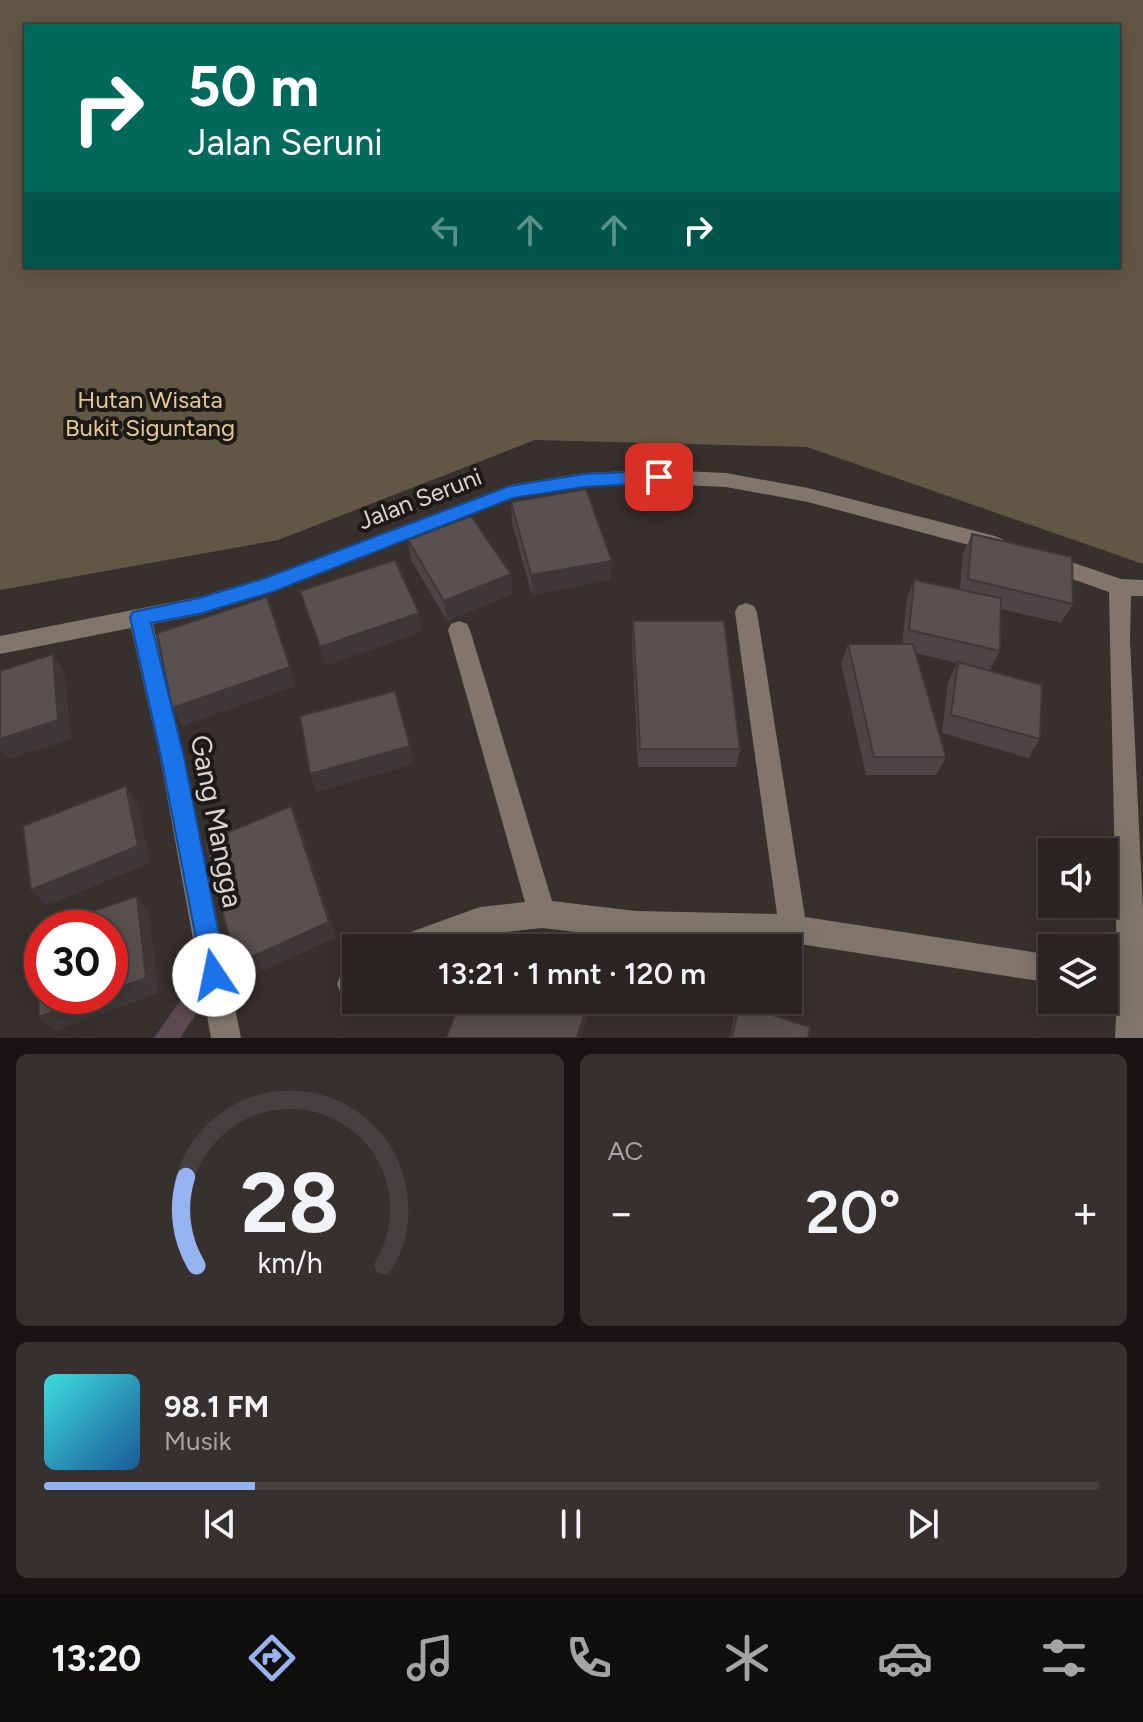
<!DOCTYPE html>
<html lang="id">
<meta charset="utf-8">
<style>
body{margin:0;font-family:Figtree,sans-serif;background:#36302f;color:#f1f3f6;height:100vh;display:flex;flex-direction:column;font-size:30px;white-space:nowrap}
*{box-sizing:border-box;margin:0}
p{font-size:26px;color:#a5a4a5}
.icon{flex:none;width:44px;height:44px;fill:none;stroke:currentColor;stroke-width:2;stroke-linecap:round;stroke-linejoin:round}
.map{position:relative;height:1038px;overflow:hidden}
.sheet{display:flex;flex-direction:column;gap:16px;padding:16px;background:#171413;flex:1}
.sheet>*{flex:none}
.banner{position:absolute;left:24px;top:24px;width:1096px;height:244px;border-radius:0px;box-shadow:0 4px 20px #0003,0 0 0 2px #464140;background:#00695c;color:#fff;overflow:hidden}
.buttons{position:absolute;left:1038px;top:838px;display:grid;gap:16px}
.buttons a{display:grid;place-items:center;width:80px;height:80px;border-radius:0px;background:#2a2422;box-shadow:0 4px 20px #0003,0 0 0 2px #464140;font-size:40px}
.speed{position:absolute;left:24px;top:910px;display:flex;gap:16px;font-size:40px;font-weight:700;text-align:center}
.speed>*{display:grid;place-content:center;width:104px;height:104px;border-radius:50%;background:#2a2422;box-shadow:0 4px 20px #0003,0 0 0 2px #464140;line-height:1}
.speed .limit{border:12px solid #d22;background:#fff;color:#111}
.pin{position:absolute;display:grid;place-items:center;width:68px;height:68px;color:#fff;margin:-34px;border-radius:16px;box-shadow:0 4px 12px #0006}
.me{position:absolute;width:88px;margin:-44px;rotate:349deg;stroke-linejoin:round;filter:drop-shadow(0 0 6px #0008)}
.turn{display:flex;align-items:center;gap:28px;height:168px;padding:0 32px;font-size:36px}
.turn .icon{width:104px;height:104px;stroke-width:2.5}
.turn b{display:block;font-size:56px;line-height:68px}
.lanes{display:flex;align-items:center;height:76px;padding:0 32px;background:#0003;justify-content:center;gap:40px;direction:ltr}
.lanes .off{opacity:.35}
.big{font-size:60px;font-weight:600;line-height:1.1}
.sheet .tile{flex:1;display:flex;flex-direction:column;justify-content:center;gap:12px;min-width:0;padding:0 28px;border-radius:12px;background:#36302f}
.sheet .dial{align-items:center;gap:0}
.dial svg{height:208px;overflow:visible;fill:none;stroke:#464140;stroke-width:7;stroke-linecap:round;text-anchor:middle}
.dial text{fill:#f1f3f6;stroke:none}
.song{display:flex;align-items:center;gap:24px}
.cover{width:96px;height:96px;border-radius:12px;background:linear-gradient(135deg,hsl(180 70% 55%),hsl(210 70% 35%))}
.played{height:8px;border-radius:4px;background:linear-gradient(90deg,#95b2f1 20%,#464140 20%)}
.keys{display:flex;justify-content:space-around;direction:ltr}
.heat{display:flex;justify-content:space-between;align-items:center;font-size:44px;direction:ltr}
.sheet .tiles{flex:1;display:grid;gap:16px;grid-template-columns:1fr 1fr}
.tile:last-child{grid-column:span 2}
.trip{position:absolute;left:342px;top:934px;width:460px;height:80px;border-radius:0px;background:#2a2422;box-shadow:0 4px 20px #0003,0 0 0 2px #464140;font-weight:600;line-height:80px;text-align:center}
.menu{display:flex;height:128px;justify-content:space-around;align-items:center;background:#110e0e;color:#a5a4a5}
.menu .icon{width:56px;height:56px}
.menu .on{color:#95b2f1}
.menu b{font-size:36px;color:#f1f3f6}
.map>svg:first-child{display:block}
.green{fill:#625744;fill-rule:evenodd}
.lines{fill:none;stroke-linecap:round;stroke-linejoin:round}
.stream{fill:#5d4951;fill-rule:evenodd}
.minor{fill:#82766c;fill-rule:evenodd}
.wall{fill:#4d4545}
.shaded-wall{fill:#3e3838}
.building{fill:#595050;stroke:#3e3838;stroke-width:2}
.route{fill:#1a73e8;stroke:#114b97;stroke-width:2}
.labels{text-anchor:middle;stroke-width:8;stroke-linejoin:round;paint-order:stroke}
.park-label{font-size:24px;fill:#e4c894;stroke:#1c1917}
.street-label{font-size:24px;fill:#dad4d3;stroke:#1c1917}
.near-street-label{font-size:28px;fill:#dad4d3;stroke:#1c1917}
</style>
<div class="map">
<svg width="1143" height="1038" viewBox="0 0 1143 1038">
<rect width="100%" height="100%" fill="#38302d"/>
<path class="green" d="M0 0H1143V564L807 447 535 440 278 540 0 590ZM26 26H1118V266H26Z"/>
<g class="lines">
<polygon class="stream" points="208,969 216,972 219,980 180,1038 154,1038 200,972"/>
<g class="minor">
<polygon points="659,470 726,473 808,488 995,536 1002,539 1005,544 1002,549 995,552 808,502 726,487 659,484 584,487 513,498 276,591 199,615 153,624 184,757 241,1038 211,1038 160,757 131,628 0,654 0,636 199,597 263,578 510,485 584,473"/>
<polygon points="1048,554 1121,579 1143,580 1143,596 1131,596 1130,640 1143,911 1143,1038 1115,1038 1117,992 1104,990 1104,962 1117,964 1109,592 1041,568 1038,562 1041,556"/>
<polygon points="746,603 754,606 757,612 805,917 1052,955 1052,983 793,943 747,939 636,939 542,928 480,935 443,948 390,948 394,938 480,907 525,902 448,630 451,624 459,621 467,624 470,630 552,901 636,911 777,914 735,612 738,606"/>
<polygon points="356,966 356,996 351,998 341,994 337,984 341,974"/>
</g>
</g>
<g class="wall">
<polygon points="511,502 611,580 532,595 512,522"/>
<polygon points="972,534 1073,604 1061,623 1001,609 1000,651 990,670 966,665 1040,739 1028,758 942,733 948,682 957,663 916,653 946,757 936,775 866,775 841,663 848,644 902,644 907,599 914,580 960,590 963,554"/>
<polygon points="408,540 511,574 512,594 447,621 411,560"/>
<polygon points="633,621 740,749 736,767 638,767 632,641"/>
<polygon points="739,1004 808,1038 730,1038 734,1017"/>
</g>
<g class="shaded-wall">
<polygon points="612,561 611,580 532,595 531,575"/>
<polygon points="511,574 512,594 447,621 444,601"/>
<polygon points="267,597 296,686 182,726 172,708"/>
<polygon points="419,613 422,632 326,666 320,647"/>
<polygon points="53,654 65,673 71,739 8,759 0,749 0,739"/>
<polygon points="410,746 414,764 316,792 310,774"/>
<polygon points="126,786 138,803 150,863 47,906 31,890"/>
<polygon points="291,806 299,823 336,937 246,979 236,964"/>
<polygon points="137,896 149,912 159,993 55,1031 39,1017 97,996 110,996 110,991"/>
<polygon points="587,1006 587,1020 581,1038 577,1038"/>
</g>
<g class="building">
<polygon points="586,489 612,561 531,575 511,502"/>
<polygon points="471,516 511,574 444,601 408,540"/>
<polygon points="972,534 1072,557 1073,604 968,579"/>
<polygon points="395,560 419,613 320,647 300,591"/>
<polygon points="914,580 1001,598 1000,651 909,630"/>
<polygon points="267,597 290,667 172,708 157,633"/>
<polygon points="633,621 724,621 740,749 640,749"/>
<polygon points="848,644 913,644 946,757 874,757"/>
<polygon points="53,654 58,720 0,739 0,671"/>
<polygon points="958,662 1042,685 1040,739 951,715"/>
<polygon points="395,691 410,746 310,774 300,716"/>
<polygon points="126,786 138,846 31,890 23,826"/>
<polygon points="291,806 329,922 236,964 205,842"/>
<polygon points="137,896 146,978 110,991 110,928 45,928"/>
<polygon points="42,929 42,996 97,996 39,1017 35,932"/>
<polygon points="461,1000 571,1000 587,1006 577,1038 446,1038"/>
<polygon points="739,1004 810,1027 808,1038 732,1038"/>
</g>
<polygon class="route" points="659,471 667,477 665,482 584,487 513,498 275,591 199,614 151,623 184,757 227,975 223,985 214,988 205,985 161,757 130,617 133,612 199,598 263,579 510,486 584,474"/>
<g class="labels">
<g class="park-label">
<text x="150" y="408">Hutan Wisata<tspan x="150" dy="28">Bukit Siguntang</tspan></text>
</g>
<g class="street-label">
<text transform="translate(420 499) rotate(-21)" y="8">Jalan Seruni</text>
</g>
<g class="near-street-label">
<text transform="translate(217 821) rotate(79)" y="10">Gang Mangga</text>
</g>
</g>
</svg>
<div class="buttons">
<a><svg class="icon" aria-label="sound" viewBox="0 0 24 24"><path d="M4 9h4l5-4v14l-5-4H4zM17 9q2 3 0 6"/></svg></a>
<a><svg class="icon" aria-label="layers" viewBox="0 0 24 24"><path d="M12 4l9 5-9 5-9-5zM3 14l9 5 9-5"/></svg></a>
</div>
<div class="speed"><div class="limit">30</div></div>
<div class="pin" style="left:659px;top:477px;background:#d93025"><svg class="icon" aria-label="arrive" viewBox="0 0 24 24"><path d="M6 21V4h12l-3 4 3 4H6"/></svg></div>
<svg class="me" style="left:214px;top:975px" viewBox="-20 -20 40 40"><circle r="19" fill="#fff"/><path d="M0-13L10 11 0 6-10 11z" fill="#1a73e8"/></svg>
<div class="trip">13:21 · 1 mnt · 120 m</div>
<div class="banner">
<div class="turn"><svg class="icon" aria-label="right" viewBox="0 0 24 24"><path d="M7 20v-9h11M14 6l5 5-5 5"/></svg><div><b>50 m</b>Jalan Seruni</div></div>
<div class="lanes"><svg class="icon off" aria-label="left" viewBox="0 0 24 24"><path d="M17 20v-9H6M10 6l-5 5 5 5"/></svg><svg class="icon off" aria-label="ahead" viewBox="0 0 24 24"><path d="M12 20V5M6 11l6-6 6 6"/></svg><svg class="icon off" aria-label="ahead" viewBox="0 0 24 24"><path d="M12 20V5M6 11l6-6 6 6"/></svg><svg class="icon" aria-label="right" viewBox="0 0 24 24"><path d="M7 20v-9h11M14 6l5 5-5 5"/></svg></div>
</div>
</div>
<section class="sheet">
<div class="tiles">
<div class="tile dial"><svg viewBox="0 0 100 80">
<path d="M14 69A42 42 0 1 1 86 69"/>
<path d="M14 69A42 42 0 0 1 10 35" stroke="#95b2f1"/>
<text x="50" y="56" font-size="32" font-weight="700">28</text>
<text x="50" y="72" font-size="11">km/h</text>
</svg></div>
<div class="tile"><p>AC</p>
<div class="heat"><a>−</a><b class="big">20°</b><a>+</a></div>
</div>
<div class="tile">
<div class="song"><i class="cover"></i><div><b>98.1 FM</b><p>Musik</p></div></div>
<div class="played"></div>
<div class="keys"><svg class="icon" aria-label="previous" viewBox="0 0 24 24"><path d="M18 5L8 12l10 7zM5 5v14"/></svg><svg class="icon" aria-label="pause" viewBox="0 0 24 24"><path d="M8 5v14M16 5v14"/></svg><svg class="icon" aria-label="next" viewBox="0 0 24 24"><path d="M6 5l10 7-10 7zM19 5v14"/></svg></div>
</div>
</div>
</section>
<nav class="menu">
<b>13:20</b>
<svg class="icon on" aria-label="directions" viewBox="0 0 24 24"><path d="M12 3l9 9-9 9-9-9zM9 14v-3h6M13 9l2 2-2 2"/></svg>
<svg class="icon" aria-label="music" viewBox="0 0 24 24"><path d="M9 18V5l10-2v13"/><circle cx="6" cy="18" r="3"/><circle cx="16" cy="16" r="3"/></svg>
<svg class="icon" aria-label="phone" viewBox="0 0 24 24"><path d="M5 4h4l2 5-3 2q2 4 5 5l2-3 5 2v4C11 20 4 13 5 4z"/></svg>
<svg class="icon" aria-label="climate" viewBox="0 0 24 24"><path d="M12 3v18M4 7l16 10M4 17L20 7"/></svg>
<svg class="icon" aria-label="car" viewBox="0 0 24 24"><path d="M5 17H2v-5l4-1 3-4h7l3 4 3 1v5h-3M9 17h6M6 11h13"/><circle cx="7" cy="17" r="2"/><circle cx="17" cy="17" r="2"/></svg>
<svg class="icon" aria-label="filters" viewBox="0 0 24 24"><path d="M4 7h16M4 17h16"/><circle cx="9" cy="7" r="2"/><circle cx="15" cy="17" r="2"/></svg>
</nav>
